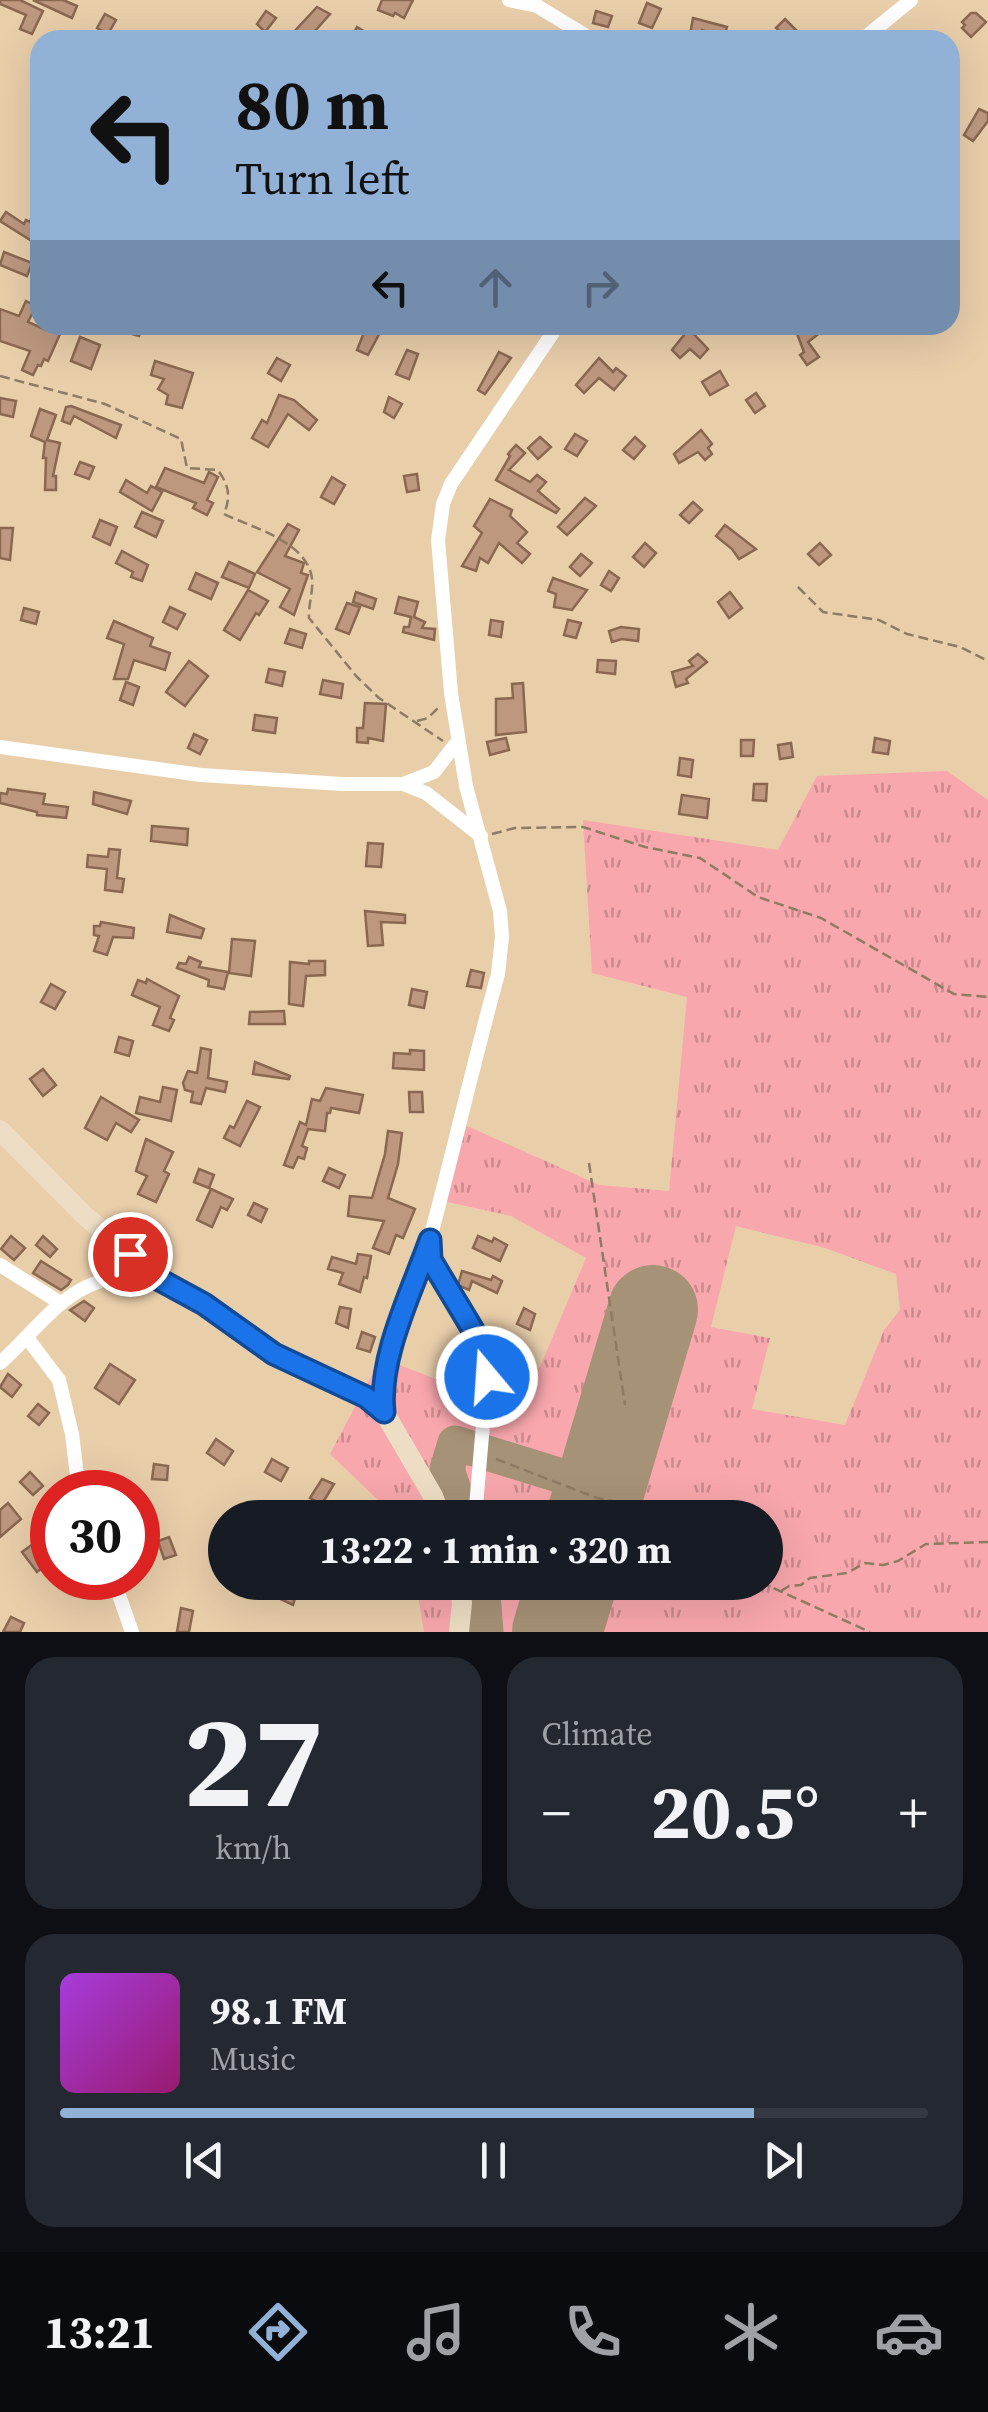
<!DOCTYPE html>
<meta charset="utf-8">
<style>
body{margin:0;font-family:"Source Serif 4",serif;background:#242831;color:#f1f3f6;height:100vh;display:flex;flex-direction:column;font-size:38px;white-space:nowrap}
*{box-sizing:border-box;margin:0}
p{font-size:32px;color:#9ea1a6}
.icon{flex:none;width:55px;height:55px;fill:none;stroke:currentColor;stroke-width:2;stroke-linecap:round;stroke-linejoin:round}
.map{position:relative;height:1632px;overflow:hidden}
.sheet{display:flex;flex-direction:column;gap:25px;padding:25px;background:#0d0f14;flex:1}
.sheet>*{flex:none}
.hud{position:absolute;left:30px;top:30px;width:930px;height:305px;border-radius:30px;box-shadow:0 10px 40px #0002;background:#92b1d7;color:#111;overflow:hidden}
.speed{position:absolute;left:30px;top:1470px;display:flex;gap:20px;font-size:50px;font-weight:700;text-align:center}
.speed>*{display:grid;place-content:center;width:130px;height:130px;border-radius:50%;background:#171b24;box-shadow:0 10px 40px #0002;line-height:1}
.speed .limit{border:15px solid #d22;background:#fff;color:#111}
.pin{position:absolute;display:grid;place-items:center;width:85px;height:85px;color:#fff;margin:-42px;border:5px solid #fff;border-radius:50%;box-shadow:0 2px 10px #0007}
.me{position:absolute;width:110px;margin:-55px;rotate:342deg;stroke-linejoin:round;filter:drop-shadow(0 0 8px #0008)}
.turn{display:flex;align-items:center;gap:35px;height:210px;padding:0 40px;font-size:45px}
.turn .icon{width:130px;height:130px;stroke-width:2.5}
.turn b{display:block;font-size:70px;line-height:85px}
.lanes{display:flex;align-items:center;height:95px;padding:0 40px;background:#0003;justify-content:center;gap:50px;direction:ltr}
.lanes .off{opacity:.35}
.big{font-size:75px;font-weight:700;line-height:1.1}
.sheet .tile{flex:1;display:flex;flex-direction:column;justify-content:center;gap:15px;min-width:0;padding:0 35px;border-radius:30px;background:#242831}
.sheet .dial{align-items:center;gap:0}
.dial b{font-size:130px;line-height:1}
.song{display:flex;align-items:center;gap:30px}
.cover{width:120px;height:120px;border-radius:15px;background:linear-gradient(135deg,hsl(280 70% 55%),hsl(320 70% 35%))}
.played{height:10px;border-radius:5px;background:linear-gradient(90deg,#92b1d7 80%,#363941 80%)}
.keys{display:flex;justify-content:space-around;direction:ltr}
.heat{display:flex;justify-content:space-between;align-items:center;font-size:55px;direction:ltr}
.sheet .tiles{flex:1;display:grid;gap:25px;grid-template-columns:1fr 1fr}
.tile:last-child{grid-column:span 2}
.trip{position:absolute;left:208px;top:1500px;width:575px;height:100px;border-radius:50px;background:#171b24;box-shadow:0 10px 40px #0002;font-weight:700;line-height:100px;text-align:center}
.menu{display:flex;height:160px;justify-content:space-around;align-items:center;background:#090b0e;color:#9ea1a6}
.menu .icon{width:70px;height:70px}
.menu .current{color:#92b1d7}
.menu b{font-size:45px;color:#f1f3f6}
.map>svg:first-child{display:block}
.grass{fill:url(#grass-tufts);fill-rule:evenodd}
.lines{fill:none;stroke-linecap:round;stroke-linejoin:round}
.taxiway{stroke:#a69276;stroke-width:35}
.runway{stroke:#a69276;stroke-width:90}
.building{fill:#bd987f;stroke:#8a6850;stroke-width:2.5}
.path{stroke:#8e7b63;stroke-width:2.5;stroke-dasharray:10 5;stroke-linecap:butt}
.street{stroke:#fff;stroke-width:14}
.secondary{stroke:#edddc4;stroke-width:20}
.route-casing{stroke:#114b97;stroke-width:25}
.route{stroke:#1a73e8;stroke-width:18}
</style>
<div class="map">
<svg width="988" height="1632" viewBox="0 0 988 1632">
<defs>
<pattern id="grass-tufts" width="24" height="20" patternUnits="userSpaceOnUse" patternTransform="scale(2.5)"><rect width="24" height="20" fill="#f8a7ac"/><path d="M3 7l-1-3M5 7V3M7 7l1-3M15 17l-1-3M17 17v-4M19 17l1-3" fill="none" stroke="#ca898c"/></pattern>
</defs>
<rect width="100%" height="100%" fill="#e9ceaa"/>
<path class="grass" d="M947 771 988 800V1632H424L416 1583 765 1582V1518L387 1517 379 1501 330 1454 381 1358 449 1384 540 1367 586 1258 511 1216 443 1201 467 1126 599 1185 669 1191 687 997 592 973 583 820 778 850 817 776ZM736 1226 825 1248 896 1274 900 1310 884 1330 845 1425 752 1409 770 1338 711 1327Z"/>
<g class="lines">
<g class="taxiway">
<polyline points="463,1518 447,1469 455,1443 600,1488"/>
<polyline points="482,1582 486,1632"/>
</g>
<g class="runway">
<polyline points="591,1518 653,1310"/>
<polyline points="557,1632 572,1582"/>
</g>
</g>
<g class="building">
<polygon points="0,0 20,0 43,11 32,34 20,29 26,15 0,4"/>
<polygon points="33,0 63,0 77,6 72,18"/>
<polygon points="382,0 413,0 404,18 395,13 393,16 378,10"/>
<polygon points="647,3 661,9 652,28 639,23"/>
<polygon points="317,7 330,14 307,40 298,40 292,34"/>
<polygon points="266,11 276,18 265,32 257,24"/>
<polygon points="596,11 612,16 608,27 593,23"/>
<polygon points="971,13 976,13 986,22 971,37 962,28 965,25 962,22"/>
<polygon points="105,14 116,20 108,34 97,28"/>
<polygon points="693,18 727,27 724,37 702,30 700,40 689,40"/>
<polygon points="785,19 806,40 791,40 776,28"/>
<polygon points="357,27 379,40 350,40"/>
<polygon points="979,109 988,113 988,121 973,141 964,135"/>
<polygon points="38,198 40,236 35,243 0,221 6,212 24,224 26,220 30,222"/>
<polygon points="4,252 32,263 27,276 0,265"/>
<polygon points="26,301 36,306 28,322 48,331 52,325 64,325 48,361 44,359 41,366 38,365 33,375 22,370 30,351 0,341 0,309 19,316"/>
<polygon points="111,325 142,325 139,336 111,328"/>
<polygon points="367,325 384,325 368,355 357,350"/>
<polygon points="820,325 830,325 808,342 819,357 807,365 800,355 804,352 796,331"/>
<polygon points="689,329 708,349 700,358 690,349 680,358 672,350"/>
<polygon points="80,337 100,345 91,369 71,361"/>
<polygon points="407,350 418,354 409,379 396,374"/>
<polygon points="499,352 511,358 485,394 478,390"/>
<polygon points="277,358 290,365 281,381 268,373"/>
<polygon points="599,358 613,372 616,368 626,376 614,390 599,378 584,393 576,385"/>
<polygon points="155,361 193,373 182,408 166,404 168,395 158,389 164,379 151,375"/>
<polygon points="720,371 728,385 710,395 702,382"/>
<polygon points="756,393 765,406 755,413 746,400"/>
<polygon points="279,395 294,400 317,420 309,430 288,414 268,447 252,438 262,420 267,423"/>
<polygon points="389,397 402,404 394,418 384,412"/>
<polygon points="0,398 16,401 13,417 0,414"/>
<polygon points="71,406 121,425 116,438 74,416 70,424 62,421 66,407"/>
<polygon points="40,409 56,415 47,440 60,443 53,476 56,476 56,490 45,490 46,458 43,458 45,442 31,436"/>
<polygon points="701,430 712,444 708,448 712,454 705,460 698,452 679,463 674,454"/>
<polygon points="575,434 587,441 577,456 565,449"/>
<polygon points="540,437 551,447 538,459 528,448"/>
<polygon points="635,437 645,446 634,459 623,450"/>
<polygon points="516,445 525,453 509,470 530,482 537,475 546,482 538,491 559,509 556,513 496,480 510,456 508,454"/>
<polygon points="80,462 94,467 89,479 75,474"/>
<polygon points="165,468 204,483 209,472 218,477 207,500 213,503 207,515 193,508 196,503 156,487"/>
<polygon points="417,474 419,490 407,492 404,476"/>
<polygon points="332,477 345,485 334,504 321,497"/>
<polygon points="126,480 147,493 151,486 162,492 152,511 120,492"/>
<polygon points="585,498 596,506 567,535 558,527"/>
<polygon points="490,499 512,510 510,516 527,532 517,543 530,554 522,563 499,543 488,563 480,558 476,571 462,566 482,533 474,526"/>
<polygon points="693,502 702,510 689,523 680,515"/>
<polygon points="142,512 163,521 156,537 135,527"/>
<polygon points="100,520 117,527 110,545 93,537"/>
<polygon points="288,524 299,530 285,556 304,563 301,573 308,575 294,615 280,607 290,589 257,572"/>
<polygon points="725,525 756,549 739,559 732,549 716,536"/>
<polygon points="0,528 13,528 10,560 0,558"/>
<polygon points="645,543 656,553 644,567 633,557"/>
<polygon points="820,543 831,555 819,565 808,554"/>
<polygon points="122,551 148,565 142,581 131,577 133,572 116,563"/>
<polygon points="581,554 592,563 580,576 570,567"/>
<polygon points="229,562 255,574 249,588 222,577"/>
<polygon points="609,571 619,578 611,591 601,585"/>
<polygon points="196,573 218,583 211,599 189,589"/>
<polygon points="553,578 587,590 572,610 554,607 556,594 548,591"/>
<polygon points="248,590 268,601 259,615 256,613 240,640 224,630"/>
<polygon points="356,592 376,599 373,609 353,602"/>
<polygon points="730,592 742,608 729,618 718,602"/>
<polygon points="399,597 418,602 414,617 425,622 422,628 435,629 434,640 403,632 404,627 409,627 411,617 395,613"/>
<polygon points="347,603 360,607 349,634 336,629"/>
<polygon points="170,607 185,614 177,629 163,622"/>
<polygon points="24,608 39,612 36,624 21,620"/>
<polygon points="491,620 503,622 501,637 489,635"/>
<polygon points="568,620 581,623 576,638 564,635"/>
<polygon points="114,621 153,638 150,646 170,653 165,670 134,660 128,679 114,679 124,644 107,638"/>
<polygon points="621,627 639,629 638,641 622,639 612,642 609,631"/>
<polygon points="290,629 306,634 302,648 285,643"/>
<polygon points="698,654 707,662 686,679 688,683 676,687 672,672 693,666 689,661"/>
<polygon points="598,660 616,661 615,674 597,672"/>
<polygon points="189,661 208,676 185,706 166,692"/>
<polygon points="269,669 285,672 282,686 266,682"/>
<polygon points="323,680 343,684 341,698 320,694"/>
<polygon points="126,682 139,687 133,705 120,700"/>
<polygon points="523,683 526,732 496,735 496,699 513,698 512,684"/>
<polygon points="365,703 386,704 383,741 368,738 368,743 357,742 357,728 363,728"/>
<polygon points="255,715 277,718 275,733 253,730"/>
<polygon points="194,734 207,740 200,754 188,748"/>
<polygon points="506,738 509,750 490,755 487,742"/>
<polygon points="875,738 890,741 888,754 873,752"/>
<polygon points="741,740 754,740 753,756 741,756"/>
<polygon points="791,743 793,757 780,759 778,745"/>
<polygon points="680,758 693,760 691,777 678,775"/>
<polygon points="754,784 767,784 766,801 753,800"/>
<polygon points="8,789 45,794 43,804 68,807 66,818 37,815 37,812 0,803 0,793 7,794"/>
<polygon points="94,792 131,801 127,814 93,804"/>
<polygon points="682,795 709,799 707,818 679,814"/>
<polygon points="152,826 188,829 187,845 151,841"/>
<polygon points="368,843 383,844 381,867 366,866"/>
<polygon points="109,849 120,850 117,878 124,879 122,892 105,890 107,869 87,867 88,855 108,857"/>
<polygon points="365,911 405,915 405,923 381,922 383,945 368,946"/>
<polygon points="170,915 204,929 201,938 167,932"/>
<polygon points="101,922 134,928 133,938 113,937 107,955 94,951 99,936 94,935 94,926 100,926"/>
<polygon points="232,939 255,941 251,976 229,973"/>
<polygon points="189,957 201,962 199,967 228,972 224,989 208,986 209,980 177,968 179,963 186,964"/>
<polygon points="309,961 325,961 325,975 306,976 303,1006 289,1004 290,962 309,964"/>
<polygon points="471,970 484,973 481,988 467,986"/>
<polygon points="147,979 179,996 170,1018 174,1020 169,1031 153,1025 160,1007 132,995 138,980 146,983"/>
<polygon points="51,984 65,992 55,1009 41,1002"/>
<polygon points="412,989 427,992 424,1008 409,1005"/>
<polygon points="284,1011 285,1024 249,1024 250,1012"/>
<polygon points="119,1037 133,1041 129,1056 115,1052"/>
<polygon points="201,1048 211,1050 208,1078 227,1082 225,1092 206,1088 201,1104 191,1102 193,1092 185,1090 183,1083 188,1071 197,1073"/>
<polygon points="410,1050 424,1051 424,1070 393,1068 394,1053 410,1054"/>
<polygon points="255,1062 290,1076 289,1079 253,1074"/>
<polygon points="43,1069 56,1085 43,1096 30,1079"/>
<polygon points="163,1087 177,1090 171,1121 136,1113 140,1097 160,1102"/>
<polygon points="326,1088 363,1095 359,1113 331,1108 330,1113 327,1113 325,1131 308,1129 302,1146 307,1148 304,1159 298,1157 293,1168 284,1165 300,1122 306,1125 312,1099 320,1101"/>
<polygon points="409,1092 422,1092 423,1112 410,1112"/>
<polygon points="101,1097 139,1120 131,1132 116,1123 107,1140 85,1128"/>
<polygon points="247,1101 260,1107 240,1146 224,1138 230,1126 234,1128"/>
<polygon points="388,1131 402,1133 398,1164 388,1198 415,1209 403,1238 396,1235 389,1254 373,1248 384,1221 348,1216 350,1196 372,1198 385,1154"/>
<polygon points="146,1139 173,1152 164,1171 169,1174 156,1202 138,1194 147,1176 136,1171"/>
<polygon points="329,1168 345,1175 339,1188 323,1181"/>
<polygon points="199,1169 214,1175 209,1188 194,1182"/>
<polygon points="211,1189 233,1199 227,1210 221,1207 212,1227 197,1220"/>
<polygon points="254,1203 267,1209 261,1222 248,1215"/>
<polygon points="11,1236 25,1248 14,1260 1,1249"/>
<polygon points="43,1236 57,1249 50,1257 36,1245"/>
<polygon points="478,1236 492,1242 494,1238 507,1245 500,1261 473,1248"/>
<polygon points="358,1254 371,1256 367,1278 364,1277 360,1292 339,1284 343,1273 328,1269 332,1257 356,1264"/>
<polygon points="41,1261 71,1280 68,1285 61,1290 33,1273"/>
<polygon points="462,1271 491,1280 493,1276 502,1281 497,1293 472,1281 469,1290 458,1285"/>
<polygon points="84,1301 94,1308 85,1321 70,1310"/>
<polygon points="340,1307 351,1309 348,1328 336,1323"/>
<polygon points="524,1308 535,1314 530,1330 517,1324"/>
<polygon points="362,1332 375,1337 370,1352 357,1348"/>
<polygon points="110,1364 135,1380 119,1404 95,1388"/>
<polygon points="8,1374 21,1385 12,1397 0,1387"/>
<polygon points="38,1404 49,1413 39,1425 28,1416"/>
<polygon points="216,1439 233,1451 224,1465 207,1453"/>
<polygon points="272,1459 288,1468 281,1481 265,1472"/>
<polygon points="154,1464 168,1466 167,1480 152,1479"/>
<polygon points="30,1472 43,1486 33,1495 20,1482"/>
<polygon points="322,1479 334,1484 322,1504 310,1498"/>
<polygon points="8,1503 21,1519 0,1537 0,1510"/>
<polygon points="169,1537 176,1555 164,1559 158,1541"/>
<polygon points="33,1544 48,1563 37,1572 22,1552"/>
<polygon points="283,1583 298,1587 293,1605 276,1597"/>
<polygon points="181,1608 193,1611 189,1632 177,1632"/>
<polygon points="11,1617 24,1623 20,1632 3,1632"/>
</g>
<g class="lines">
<g class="path">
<path d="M0 376 105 404 181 439 187 468 218 470C229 486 231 496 224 514 251 527 298 539 310 570 316 586 308 602 309 618L357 677 379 698 443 741"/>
<polyline points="798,587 823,612 879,620 907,634 960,647 988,661"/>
<polyline points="417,721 428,718 439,707"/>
<polyline points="492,834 515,828 583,827 645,847 700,858 758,897 821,918 954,994 988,997"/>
<polyline points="589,1163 625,1405"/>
<polyline points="496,1459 597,1498 640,1506 664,1518"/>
<polyline points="760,1582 870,1632"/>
<polyline points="781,1591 789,1586 801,1585 810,1578 847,1573 865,1563 883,1565 898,1561 926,1544 988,1542"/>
</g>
<g class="street">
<polyline points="509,0 537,6 593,40"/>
<polyline points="862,40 911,0"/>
<polyline points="0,747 201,775 342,784 403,784 434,772 458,741"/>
<polyline points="403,784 426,793 481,836"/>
<polyline points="430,1245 431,1260 473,1330 487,1377 475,1518"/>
<polyline points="0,1265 59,1302"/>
<polyline points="28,1339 59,1380 72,1434 79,1492"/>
<path d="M0 1363C32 1335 57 1296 98 1282 114 1276 136 1277 154 1275"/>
<path d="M384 1412C378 1352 416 1292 431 1235 454 1149 474 1061 498 974L502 937 500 911 466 786 451 693 438 540 443 504 451 484 558 325"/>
<polyline points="113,1578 132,1632"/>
</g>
<g class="secondary">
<polyline points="0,1130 83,1214 159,1279 204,1304 274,1354 366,1397 384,1412 433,1496 441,1518"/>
<polyline points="459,1582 462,1603 459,1632"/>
</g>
</g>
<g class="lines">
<g class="route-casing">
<path id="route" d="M130 1254 158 1279 204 1304 274 1354 366 1397 384 1412C378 1358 412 1291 430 1240L431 1260 473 1330 487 1377"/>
</g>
<use href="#route" class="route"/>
</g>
</svg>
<div class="speed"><div class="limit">30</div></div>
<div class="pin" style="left:130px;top:1254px;background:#d93025"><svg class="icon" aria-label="arrive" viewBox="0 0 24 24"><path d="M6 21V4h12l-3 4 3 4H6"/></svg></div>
<svg class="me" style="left:487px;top:1377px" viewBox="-20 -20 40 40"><circle r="17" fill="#1a73e8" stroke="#fff" stroke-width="3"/><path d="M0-11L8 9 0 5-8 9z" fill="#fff"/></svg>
<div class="trip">13:22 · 1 min · 320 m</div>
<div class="hud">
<div class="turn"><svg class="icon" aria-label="left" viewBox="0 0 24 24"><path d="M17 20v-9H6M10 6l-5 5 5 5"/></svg><div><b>80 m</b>Turn left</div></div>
<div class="lanes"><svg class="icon" aria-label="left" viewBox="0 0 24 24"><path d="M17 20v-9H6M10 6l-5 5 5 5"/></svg><svg class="icon off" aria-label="ahead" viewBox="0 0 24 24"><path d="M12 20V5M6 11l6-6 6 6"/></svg><svg class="icon off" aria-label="right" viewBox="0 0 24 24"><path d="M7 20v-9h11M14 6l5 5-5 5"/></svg></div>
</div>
</div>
<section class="sheet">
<div class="tiles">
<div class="tile dial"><b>27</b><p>km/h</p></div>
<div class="tile"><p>Climate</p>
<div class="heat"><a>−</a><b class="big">20.5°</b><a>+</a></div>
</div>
<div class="tile">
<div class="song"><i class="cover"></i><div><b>98.1 FM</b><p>Music</p></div></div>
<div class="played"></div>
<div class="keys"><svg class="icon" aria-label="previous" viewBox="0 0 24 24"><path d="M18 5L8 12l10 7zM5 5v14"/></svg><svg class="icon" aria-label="pause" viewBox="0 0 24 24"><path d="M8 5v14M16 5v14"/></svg><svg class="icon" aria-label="next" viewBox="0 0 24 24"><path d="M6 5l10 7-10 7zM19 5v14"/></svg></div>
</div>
</div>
</section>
<nav class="menu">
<b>13:21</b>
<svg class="icon current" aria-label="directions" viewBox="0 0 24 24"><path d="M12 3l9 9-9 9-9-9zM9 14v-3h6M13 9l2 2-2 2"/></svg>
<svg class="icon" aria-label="music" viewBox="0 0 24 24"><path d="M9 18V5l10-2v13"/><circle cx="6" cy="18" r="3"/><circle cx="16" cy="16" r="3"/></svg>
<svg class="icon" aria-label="phone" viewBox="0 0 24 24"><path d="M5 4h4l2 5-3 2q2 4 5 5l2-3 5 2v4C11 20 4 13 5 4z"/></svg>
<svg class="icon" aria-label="climate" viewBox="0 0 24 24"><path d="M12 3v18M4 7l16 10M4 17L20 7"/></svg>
<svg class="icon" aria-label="car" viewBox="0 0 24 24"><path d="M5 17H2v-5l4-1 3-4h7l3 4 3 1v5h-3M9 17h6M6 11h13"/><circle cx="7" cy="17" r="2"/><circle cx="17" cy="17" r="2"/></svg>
</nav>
